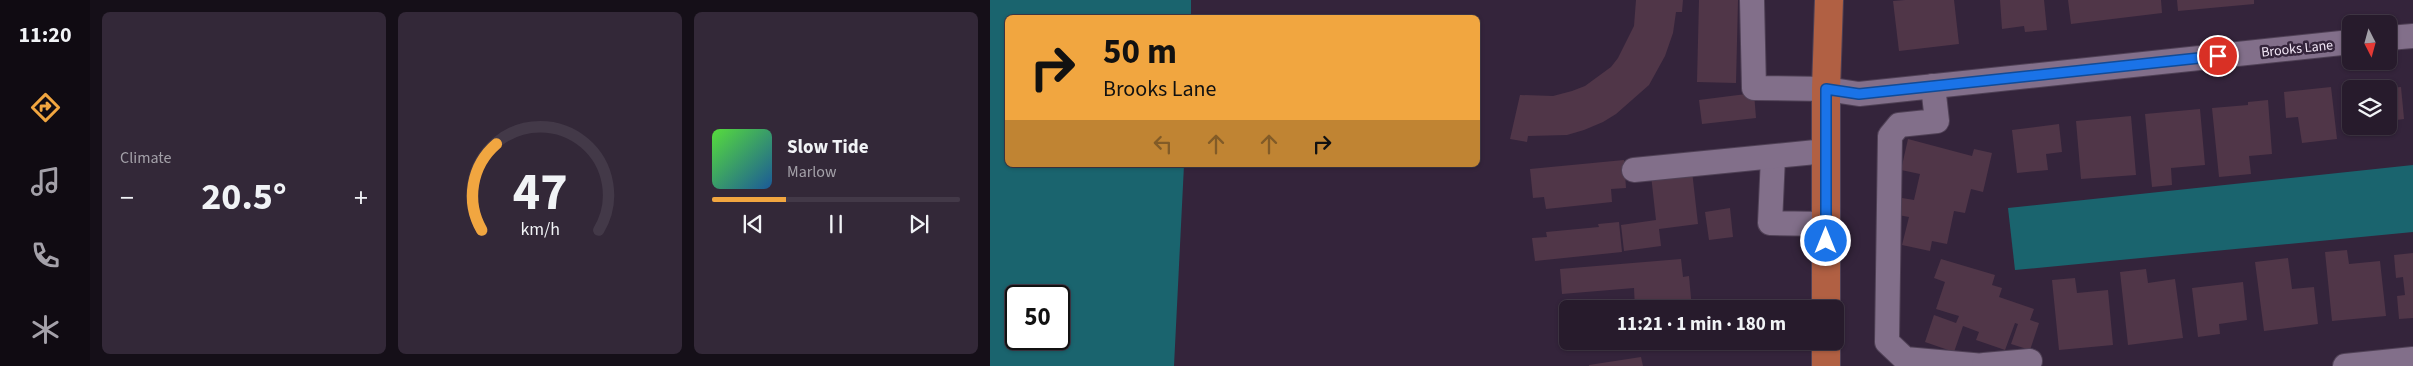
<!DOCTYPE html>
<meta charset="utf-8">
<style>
body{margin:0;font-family:"Source Sans 3",sans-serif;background:#332838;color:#f1f3f6;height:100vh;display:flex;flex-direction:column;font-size:19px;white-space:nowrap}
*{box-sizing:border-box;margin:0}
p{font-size:16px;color:#a4a1a9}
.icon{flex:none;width:28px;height:28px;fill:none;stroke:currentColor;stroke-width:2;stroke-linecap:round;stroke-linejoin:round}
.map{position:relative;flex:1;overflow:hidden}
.panel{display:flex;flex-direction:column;gap:12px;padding:12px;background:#150f18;width:900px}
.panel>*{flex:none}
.guide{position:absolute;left:15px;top:15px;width:475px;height:152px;border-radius:8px;box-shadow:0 1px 4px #0004,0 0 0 1px #433948;background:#f1a640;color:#111;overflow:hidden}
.needle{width:32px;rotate:174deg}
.fabs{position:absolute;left:1352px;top:15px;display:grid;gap:10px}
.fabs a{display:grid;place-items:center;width:55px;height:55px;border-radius:8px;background:#271b2c;box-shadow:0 1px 4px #0004,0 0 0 1px #433948;font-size:25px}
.speed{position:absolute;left:15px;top:285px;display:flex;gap:10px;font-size:25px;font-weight:700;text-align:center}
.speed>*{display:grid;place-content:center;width:65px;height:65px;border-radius:50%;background:#271b2c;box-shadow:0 1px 4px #0004,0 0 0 1px #433948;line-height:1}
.speed .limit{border:2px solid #111;border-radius:8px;background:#fff;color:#111}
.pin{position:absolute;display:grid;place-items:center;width:42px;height:42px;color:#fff;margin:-21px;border:2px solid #fff;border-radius:50%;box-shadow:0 1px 5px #0007}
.me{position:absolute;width:55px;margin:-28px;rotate:0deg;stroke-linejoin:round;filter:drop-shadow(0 0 4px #0008)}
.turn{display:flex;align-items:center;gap:18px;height:105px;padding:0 15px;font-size:22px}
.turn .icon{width:65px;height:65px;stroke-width:2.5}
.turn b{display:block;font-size:35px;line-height:42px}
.lanes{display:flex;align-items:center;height:48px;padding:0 15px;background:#0003;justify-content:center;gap:25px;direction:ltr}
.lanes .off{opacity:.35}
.big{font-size:38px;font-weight:700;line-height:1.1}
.panel .tile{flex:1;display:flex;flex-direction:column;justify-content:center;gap:8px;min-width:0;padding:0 18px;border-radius:8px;background:#332838}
.panel .dial{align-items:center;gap:0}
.dial svg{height:130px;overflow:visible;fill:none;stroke:#433948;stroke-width:7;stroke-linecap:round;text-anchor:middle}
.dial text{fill:#f1f3f6;stroke:none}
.song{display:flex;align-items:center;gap:15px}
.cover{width:60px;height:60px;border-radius:8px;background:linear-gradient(135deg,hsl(110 70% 55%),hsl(210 70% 35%))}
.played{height:5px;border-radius:2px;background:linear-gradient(90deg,#f1a640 30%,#433948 30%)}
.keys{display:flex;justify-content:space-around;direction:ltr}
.heat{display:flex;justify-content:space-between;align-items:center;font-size:28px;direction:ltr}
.panel .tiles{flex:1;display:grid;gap:12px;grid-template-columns:repeat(3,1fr)}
.trip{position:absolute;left:569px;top:300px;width:285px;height:50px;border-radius:8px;background:#271b2c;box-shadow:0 1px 4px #0004,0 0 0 1px #433948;font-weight:700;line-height:50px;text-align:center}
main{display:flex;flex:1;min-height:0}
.menu{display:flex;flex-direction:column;width:90px;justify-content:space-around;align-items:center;background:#100b12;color:#a4a1a9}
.menu .icon{width:35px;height:35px}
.menu .active{color:#f1a640}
.menu b{font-size:22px;color:#f1f3f6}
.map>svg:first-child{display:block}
.water{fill:#1a646e;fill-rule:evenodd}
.building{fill:#503648}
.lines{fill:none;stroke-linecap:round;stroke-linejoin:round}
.minor-casing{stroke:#4f4055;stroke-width:26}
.major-casing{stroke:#4f4055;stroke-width:30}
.minor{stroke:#826f8a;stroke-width:24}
.major{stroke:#b16043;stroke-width:28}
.route-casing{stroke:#114b97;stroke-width:12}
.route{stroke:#1a73e8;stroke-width:9}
.labels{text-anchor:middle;stroke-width:5;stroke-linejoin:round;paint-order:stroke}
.street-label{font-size:14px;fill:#f1e6f5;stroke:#34243b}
</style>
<main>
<nav class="menu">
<b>11:20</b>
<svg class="icon active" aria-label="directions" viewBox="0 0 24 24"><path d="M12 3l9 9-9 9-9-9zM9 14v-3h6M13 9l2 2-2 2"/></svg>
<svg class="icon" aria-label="music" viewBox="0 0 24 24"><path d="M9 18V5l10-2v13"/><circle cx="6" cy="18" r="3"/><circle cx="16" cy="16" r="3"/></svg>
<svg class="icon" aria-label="phone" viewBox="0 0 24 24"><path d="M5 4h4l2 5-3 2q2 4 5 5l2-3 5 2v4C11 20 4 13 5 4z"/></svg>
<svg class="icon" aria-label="climate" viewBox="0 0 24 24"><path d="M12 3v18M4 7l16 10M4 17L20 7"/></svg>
</nav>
<section class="panel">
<div class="tiles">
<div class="tile"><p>Climate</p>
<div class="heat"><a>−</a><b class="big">20.5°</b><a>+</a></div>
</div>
<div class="tile dial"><svg viewBox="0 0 100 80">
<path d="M14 69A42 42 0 1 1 86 69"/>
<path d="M14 69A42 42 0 0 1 23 16" stroke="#f1a640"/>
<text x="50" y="56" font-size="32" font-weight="700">47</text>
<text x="50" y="72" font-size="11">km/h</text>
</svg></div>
<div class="tile">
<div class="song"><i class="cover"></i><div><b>Slow Tide</b><p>Marlow</p></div></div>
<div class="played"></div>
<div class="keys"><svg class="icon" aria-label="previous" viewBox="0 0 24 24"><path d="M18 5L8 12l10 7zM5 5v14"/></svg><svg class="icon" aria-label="pause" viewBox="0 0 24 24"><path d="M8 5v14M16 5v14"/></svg><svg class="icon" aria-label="next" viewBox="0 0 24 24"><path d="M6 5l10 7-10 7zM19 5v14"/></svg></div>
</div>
</div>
</section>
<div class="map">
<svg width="1423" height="366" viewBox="0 0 1423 366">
<rect width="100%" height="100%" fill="#34243b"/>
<g class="water">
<path d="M0 0H201V17L18 18V165H194L184 366H0ZM26 296H69V339H26Z"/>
<polygon points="1423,165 1423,232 1025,270 1018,208"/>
</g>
<g class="building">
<polygon points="646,0 693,0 692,12 686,12 683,33 675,56 659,85 626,114 613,122 594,130 577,135 538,136 537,142 520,139 530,95 563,96 582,91 595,86 621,67 628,58 644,26"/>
<polygon points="709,0 748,0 746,83 707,82"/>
<polygon points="915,0 964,0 969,44 909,51 903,1"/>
<polygon points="1010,0 1054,0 1057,30 1035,32 1034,26 1012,29"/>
<polygon points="1078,0 1171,0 1172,13 1081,24"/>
<polygon points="1187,0 1264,0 1264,4 1188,11"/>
<polygon points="1341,87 1347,139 1312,143 1308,117 1296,118 1294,92"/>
<polygon points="1411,87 1414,119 1399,121 1399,88"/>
<polygon points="764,93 766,118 712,124 709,100"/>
<polygon points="1278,100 1282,154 1259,156 1261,174 1229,177 1222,108 1258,105 1258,102"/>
<polygon points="1210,109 1215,165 1181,168 1182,185 1162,187 1155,114"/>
<polygon points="1141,116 1146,175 1091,179 1086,121"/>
<polygon points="1069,124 1072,152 1056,154 1058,170 1027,173 1022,130"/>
<polygon points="1365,126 1398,126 1398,133 1366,136"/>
<polygon points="918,139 982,156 984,149 1002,153 993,192 981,189 975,213 964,211 957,244 942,241 940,251 912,245 919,217 908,215 912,198 924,200 930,174 911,170"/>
<polygon points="634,160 636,188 621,189 622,202 556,209 554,197 543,198 540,169"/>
<polygon points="702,171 708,224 669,229 671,246 634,251 631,225 666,220 661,175"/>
<polygon points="740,208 743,237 719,240 715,212"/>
<polygon points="629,222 632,252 545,261 542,238 557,237 556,232 609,227 608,224"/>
<polygon points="1357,250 1359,264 1390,261 1396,316 1342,321 1335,252"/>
<polygon points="1423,253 1423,318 1409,319 1407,296 1415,295 1413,277 1406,278 1404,255"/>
<polygon points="1298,258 1302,289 1324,287 1328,324 1274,331 1265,262"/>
<polygon points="691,259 693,277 699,276 702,309 645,309 644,288 572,294 570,269"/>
<polygon points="951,259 1005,275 1002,285 1012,288 1009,297 1044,309 1040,320 1049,323 1040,350 1021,344 1028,324 1025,323 1015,350 986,340 989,332 973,326 964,352 935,342 944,315 966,323 969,316 946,309 955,282 944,278"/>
<polygon points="1156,269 1158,283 1185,279 1193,338 1138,345 1130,272"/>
<polygon points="1085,278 1087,293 1118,290 1123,345 1069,350 1062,280"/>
<polygon points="1253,282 1257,320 1229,324 1230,334 1208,337 1202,288"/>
<polygon points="651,357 653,366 599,366 599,365"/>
</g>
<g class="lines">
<g class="minor-casing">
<g id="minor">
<polyline points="762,0 764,88 836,89 869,94 1361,42"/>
<polyline points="1399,38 1423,36"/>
<polyline points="943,86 947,121 909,125 900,136 897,342 915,359 994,366"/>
<polyline points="783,157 780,223 836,224"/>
<polyline points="644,170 836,151"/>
<polyline points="994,365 1040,361"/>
<polyline points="1355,366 1423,359"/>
</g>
</g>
<g class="major-casing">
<g id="major">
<polyline points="836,309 836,89 839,0"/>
<polyline points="836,366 836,341"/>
</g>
</g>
<use href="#minor" class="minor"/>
<use href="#major" class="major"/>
</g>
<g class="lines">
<g class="route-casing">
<polyline id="route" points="836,241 836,89 869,94 1228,56"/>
</g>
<use href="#route" class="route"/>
</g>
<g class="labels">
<g class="street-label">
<text transform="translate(1307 48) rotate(-6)" y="5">Brooks Lane</text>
</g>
</g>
</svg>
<div class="fabs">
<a><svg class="needle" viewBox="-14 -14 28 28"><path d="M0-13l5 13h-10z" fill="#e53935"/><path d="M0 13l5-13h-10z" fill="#a4a1a9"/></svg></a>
<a><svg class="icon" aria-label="layers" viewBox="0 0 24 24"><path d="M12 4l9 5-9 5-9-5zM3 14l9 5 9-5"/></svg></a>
</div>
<div class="speed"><div class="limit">50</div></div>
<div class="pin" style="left:1228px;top:56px;background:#d93025"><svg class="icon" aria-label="arrive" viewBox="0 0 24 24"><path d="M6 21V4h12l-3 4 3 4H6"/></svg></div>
<svg class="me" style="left:836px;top:241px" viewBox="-20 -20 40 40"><circle r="17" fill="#1a73e8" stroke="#fff" stroke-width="3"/><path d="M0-11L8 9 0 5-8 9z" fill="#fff"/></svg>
<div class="trip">11:21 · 1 min · 180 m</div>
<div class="guide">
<div class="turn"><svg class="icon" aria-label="right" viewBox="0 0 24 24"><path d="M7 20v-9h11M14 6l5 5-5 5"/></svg><div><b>50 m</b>Brooks Lane</div></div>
<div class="lanes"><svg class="icon off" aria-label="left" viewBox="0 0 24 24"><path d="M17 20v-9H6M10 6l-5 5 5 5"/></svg><svg class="icon off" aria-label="ahead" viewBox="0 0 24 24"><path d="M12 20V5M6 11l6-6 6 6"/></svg><svg class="icon off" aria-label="ahead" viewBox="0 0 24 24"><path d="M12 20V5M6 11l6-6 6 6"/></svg><svg class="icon" aria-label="right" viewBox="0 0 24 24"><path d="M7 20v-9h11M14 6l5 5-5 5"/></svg></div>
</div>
</div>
</main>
